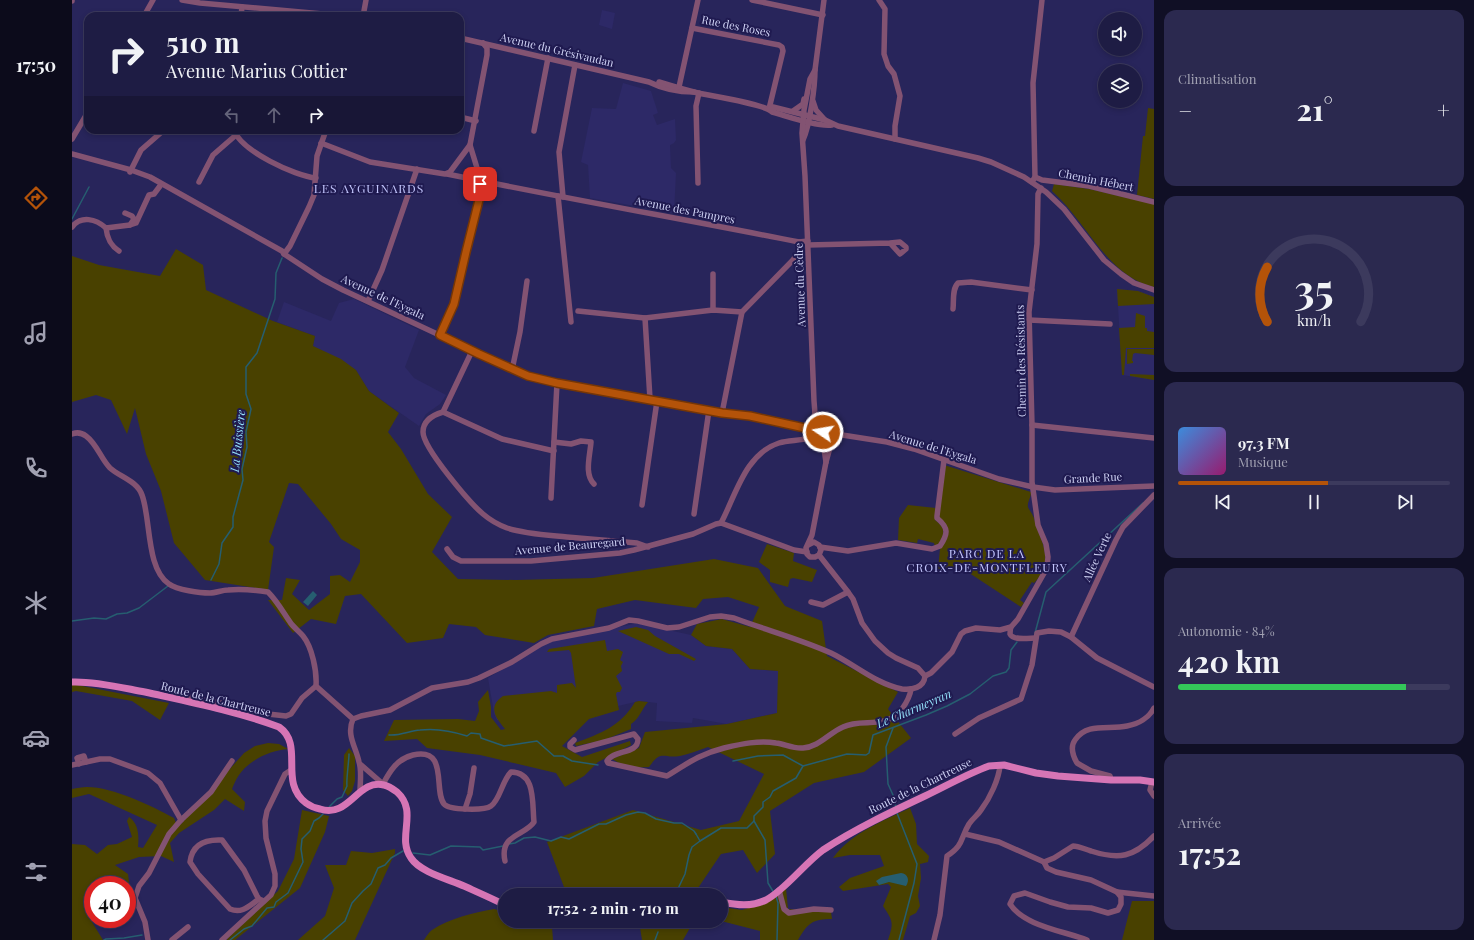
<!DOCTYPE html>
<html lang="fr">
<meta charset="utf-8">
<style>
body{margin:0;font-family:"Playfair Display",serif;background:#2b294f;color:#f1f3f6;height:100vh;display:flex;flex-direction:column;font-size:15px;white-space:nowrap}
*{box-sizing:border-box;margin:0}
p{font-size:13px;color:#a1a1b2}
.icon{flex:none;width:22px;height:22px;fill:none;stroke:currentColor;stroke-width:2;stroke-linecap:round;stroke-linejoin:round}
.map{position:relative;flex:1;overflow:hidden}
.sheet{display:flex;flex-direction:column;gap:10px;padding:10px;background:#100f25;width:320px}
.sheet>*{flex:none}
.hud{position:absolute;left:12px;top:12px;width:380px;height:122px;border-radius:12px;box-shadow:0 2px 6px #0003,0 0 0 1px #3c3a5d;background:#1e1c44;color:#f1f3f6;overflow:hidden}
.buttons{position:absolute;left:1026px;top:12px;display:grid;gap:8px}
.buttons a{display:grid;place-items:center;width:44px;height:44px;border-radius:50%;background:#1e1c44;box-shadow:0 2px 6px #0003,0 0 0 1px #3c3a5d;font-size:20px}
.speed{position:absolute;left:12px;top:876px;display:flex;gap:8px;font-size:20px;font-weight:700;text-align:center}
.speed>*{display:grid;place-content:center;width:52px;height:52px;border-radius:50%;background:#1e1c44;box-shadow:0 2px 6px #0003,0 0 0 1px #3c3a5d;line-height:1}
.speed .limit{border:6px solid #d22;background:#fff;color:#111}
.pin{position:absolute;display:grid;place-items:center;width:34px;height:34px;color:#fff;margin:-17px;border-radius:8px;box-shadow:0 2px 6px #0006}
.me{position:absolute;width:44px;margin:-22px;rotate:282deg;stroke-linejoin:round;filter:drop-shadow(0 0 3px #0008)}
.turn{display:flex;align-items:center;gap:14px;height:84px;padding:0 16px;font-size:18px}
.turn .icon{width:52px;height:52px;stroke-width:2.5}
.turn b{display:block;font-size:28px;line-height:34px}
.lanes{display:flex;align-items:center;height:38px;padding:0 16px;background:#0003;justify-content:center;gap:20px;direction:ltr}
.lanes .off{opacity:.35}
.big{font-size:30px;font-weight:700;line-height:1.1}
.sheet .tile{flex:1;display:flex;flex-direction:column;justify-content:center;gap:6px;min-width:0;padding:0 14px;border-radius:12px;background:#2b294f}
.sheet .dial{align-items:center;gap:0}
.dial svg{height:104px;overflow:visible;fill:none;stroke:#3c3a5d;stroke-width:7;stroke-linecap:round;text-anchor:middle}
.dial text{fill:#f1f3f6;stroke:none}
.song{display:flex;align-items:center;gap:12px}
.cover{width:48px;height:48px;border-radius:6px;background:linear-gradient(135deg,hsl(210 70% 55%),hsl(320 70% 35%))}
.played{height:4px;border-radius:2px;background:linear-gradient(90deg,#b45309 55%,#3c3a5d 55%)}
.keys{display:flex;justify-content:space-around;direction:ltr}
.heat{display:flex;justify-content:space-between;align-items:center;font-size:22px;direction:ltr}
.charge{height:6px;border-radius:3px;background:linear-gradient(90deg,#34c759 84%,#3c3a5d 0)}
.trip{position:absolute;left:426px;top:888px;width:230px;height:40px;border-radius:20px;background:#1e1c44;box-shadow:0 2px 6px #0003,0 0 0 1px #3c3a5d;font-weight:700;line-height:40px;text-align:center}
main{display:flex;flex:1;min-height:0}
.tab-bar{display:flex;flex-direction:column;width:72px;justify-content:space-around;align-items:center;background:#0c0b1b;color:#a1a1b2}
.tab-bar .icon{width:28px;height:28px}
.tab-bar .current{color:#b45309}
.tab-bar b{font-size:18px;color:#f1f3f6}
.map>svg:first-child{display:block}
.built{fill:#2d2967}
.green{fill:#494100}
.water{fill:#265e70}
.lines{fill:none;stroke-linecap:round;stroke-linejoin:round}
.stream{stroke:#265e70;stroke-width:1.5}
.minor{stroke:#835372;stroke-width:5.5}
.major{stroke:#d675b5;stroke-width:7}
.route-casing{stroke:#753606;stroke-width:10}
.route{stroke:#b45309;stroke-width:7}
.labels{text-anchor:middle;stroke-width:4;stroke-linejoin:round;paint-order:stroke}
.street-label{font-size:11px;fill:#d0d3f5;stroke:#1f1a50}
.neighbourhood-label{font-size:12px;letter-spacing:1px;fill:#c2c5fc;stroke:#1f1a50}
.water-label{font-size:12px;font-style:italic;fill:#93dff9;stroke:#1f1a50}
</style>
<main>
<nav class="tab-bar">
<b>17:50</b>
<svg class="icon current" aria-label="directions" viewBox="0 0 24 24"><path d="M12 3l9 9-9 9-9-9zM9 14v-3h6M13 9l2 2-2 2"/></svg>
<svg class="icon" aria-label="music" viewBox="0 0 24 24"><path d="M9 18V5l10-2v13"/><circle cx="6" cy="18" r="3"/><circle cx="16" cy="16" r="3"/></svg>
<svg class="icon" aria-label="phone" viewBox="0 0 24 24"><path d="M5 4h4l2 5-3 2q2 4 5 5l2-3 5 2v4C11 20 4 13 5 4z"/></svg>
<svg class="icon" aria-label="climate" viewBox="0 0 24 24"><path d="M12 3v18M4 7l16 10M4 17L20 7"/></svg>
<svg class="icon" aria-label="car" viewBox="0 0 24 24"><path d="M5 17H2v-5l4-1 3-4h7l3 4 3 1v5h-3M9 17h6M6 11h13"/><circle cx="7" cy="17" r="2"/><circle cx="17" cy="17" r="2"/></svg>
<svg class="icon" aria-label="filters" viewBox="0 0 24 24"><path d="M4 7h16M4 17h16"/><circle cx="9" cy="7" r="2"/><circle cx="15" cy="17" r="2"/></svg>
</nav>
<div class="map">
<svg width="1082" height="940" viewBox="0 0 1082 940">
<rect width="100%" height="100%" fill="#28255b"/>
<g class="built">
<polygon points="530,10 543,13 540,29 527,25"/>
<polygon points="551,83 579,91 586,113 581,115 585,125 603,119 604,140 602,143 598,145 599,168 604,173 602,213 518,198 516,165 509,162 520,108 544,109"/>
<polygon points="1045,289 1066,291 1082,297 1082,380 1050,375"/>
<polygon points="282,299 347,330 333,367 342,378 374,395 368,404 354,414 347,426 297,391 284,370 241,346 243,336 205,322 212,302 259,321 267,303"/>
<polygon points="562,624 569,624 619,635 634,646 660,649 678,669 707,671 705,713 655,724 621,718 620,723 584,721 585,703 567,701 480,722 425,720 422,713 416,678 471,645 483,640"/>
</g>
<g class="green">
<polygon points="1076,108 1082,109 1082,199 1065,195 1071,136 1073,136"/>
<path d="M982 184 1017 189 1082 204V287C1036 277 1014 221 980 191Z"/>
<path d="M104 249 131 265 134 290 201 321 243 336 241 346 269 359 284 370 297 391 327 413 316 432 329 449 356 494 380 517 360 552 386 579 444 580 521 578 642 559 686 568 713 606 750 621 755 656 826 692 816 709 839 738 792 772 742 783 698 811 703 854 685 873 671 850 649 854 626 888 627 895H495L475 842 561 810 629 830 667 821 692 774 636 747C627 750 617 754 608 756 590 759 590 749 577 767L556 768 540 759 567 748 573 732 655 724 705 713 706 671 678 669 660 649 634 646 619 635 625 624 650 619 678 627 687 607 656 597 631 599 624 608 563 600 525 609 522 626 476 635 462 643 413 635 404 627 377 624 371 638 335 643 289 594 273 596 264 624 239 619 221 633 196 600H210L214 578 228 580 220 594 237 610 258 594V576L268 575 278 582 288 562V550L269 539 259 524 226 484 217 483 197 542 202 547 196 590 133 580 102 543 89 491 74 454 63 408 55 434 39 400 24 395 0 402V256L27 265 88 276Z"/>
<polygon points="1045,289 1066,291 1082,297 1082,304 1046,306"/>
<polygon points="1064,313 1073,316 1073,328 1075,328 1075,331 1082,332 1082,348 1054,348 1052,375 1050,375 1047,328 1063,327"/>
<polygon points="1055,349 1082,349 1082,355 1063,353 1061,354 1060,361 1061,361 1061,363 1055,364"/>
<polygon points="1058,374 1082,375 1082,380 1058,376"/>
<path d="M872 465 959 492C959 498 955 502 956 507 957 510 960 513 961 516 963 519 963 524 965 528 973 548 980 565 962 583L960 582 948 600 952 603 949 607 888 567 866 569 868 549 875 532 867 519Z"/>
<path d="M836 505 864 508 863 520C873 528 872 529 870 541L863 547 862 543 846 539 845 543 826 540 827 518Z"/>
<polygon points="695,544 722,553 721,561 745,570 740,582 721,578 718,579 716,587 698,582 698,570 687,562"/>
<polygon points="564,627 576,630 583,636 624,659 622,661 607,654 597,654 546,631"/>
<path d="M533 640 535 651 546 649 551 652 548 660 551 662 549 666 550 671 544 676 550 688 548 692H545L544 694 547 710 517 719 490 746 510 757 558 741 559 745 526 762 512 776 493 787 484 773 408 755 355 748 345 739 312 741 322 720 386 719 403 721 407 711 406 702 416 690 419 707V717L429 730 433 729C424 718 415 707 431 696L479 691 485 693V685L500 683 504 688 499 653 497 650 475 652 477 649Z"/>
<polygon points="0,684 97,703 88,720 60,701 4,691 0,692"/>
<path d="M567 701 576 702C569 710 568 718 559 724V729L532 740 504 746 503 743C529 733 548 727 563 702Z"/>
<path d="M196 743 207 744 216 749C199 750 177 760 167 775 164 779 162 784 160 789L173 802 172 811 153 799 142 810 107 833 98 843 102 862 89 856 67 857 43 865 56 874 58 889 55 891V885H21V919H23L20 922 31 940H0V844L13 845 25 854 36 845 45 844 60 837 55 821 57 817C67 824 67 836 66 847L71 848 85 825 17 794 0 798V789C5 788 10 787 15 787 41 787 80 806 102 818L104 823 109 824 172 753 183 746Z"/>
<polygon points="277,748 283,756 283,781 280,791 276,796 271,790 272,755"/>
<path d="M838 808 844 824 845 844 857 856 856 862 848 864 849 878 846 896 848 906 844 913 838 916 831 940H816C822 923 821 921 811 906L819 887 816 884 771 891 767 887 778 878 812 866 808 855H778L761 858C779 833 811 821 838 808Z"/>
<polygon points="230,810 257,816 253,832 228,888 163,940 155,940 155,939 206,891 222,859"/>
<polygon points="323,849 323,853 283,940 226,940 253,916 262,888 253,865 274,865 279,851 300,853"/>
<path d="M714 888 716 909 759 912 760 919C740 919 736 923 726 940H688V931L649 921V907L670 910 698 901Z"/>
<polygon points="1060,901 1082,901 1082,940 1050,940"/>
<path d="M422 909 433 912V921H460L480 927 481 940H352C354 937 357 932 360 930 378 918 401 913 422 909Z"/>
<polygon points="567,921 622,921 611,940 570,940"/>
</g>
<g class="water">
<polygon points="241,591 245,595 236,606 231,602"/>
<path d="M829 873C836 874 838 880 834 886L817 882 807 885 804 881 810 877Z"/>
</g>
<g class="lines">
<g class="stream">
<polyline points="0,219 17,187"/>
<polyline points="139,580 147,564 150,543 161,527 161,517 171,480 170,469 175,447 174,432 179,409 174,394 174,367 185,353 203,299 204,273 210,258"/>
<polyline points="0,621 22,618 34,619 45,614 55,613 67,608 96,586"/>
<polyline points="963,633 974,592 1071,503"/>
<polyline points="821,728 814,747 816,784 821,795 824,807"/>
<path d="M317 735C328 736 337 731 348 730 365 728 380 731 395 736L399 733 408 734 409 738 432 746 465 741 482 756H491L500 761 526 765"/>
<polyline points="661,761 686,756 711,755 731,766"/>
<path d="M257 807 265 799 270 797 275 786C274 781 277 761 277 754"/>
<polyline points="825,813 845,864 842,883 827,940"/>
<polyline points="682,821 693,840 696,883 702,893"/>
<polyline points="624,834 628,841 649,828 675,828 682,821 682,816 691,807 691,802 698,797 701,791 724,778 731,766 775,754 794,755 797,753 801,735 854,715 875,706 898,694 921,676 934,672 937,668 939,650 945,642"/>
<polyline points="437,844 443,843 452,838 463,837 479,841 489,837 497,839 527,824 534,824 554,815 566,812 573,813 584,819 602,823 610,823 622,831 624,834"/>
<polyline points="341,853 358,855 379,846 408,847 411,850 431,846"/>
<polyline points="603,895 613,874 617,855 620,847 628,841"/>
<polyline points="704,896 706,903 705,940"/>
<polyline points="32,940 34,939 52,938 70,935"/>
<polyline points="158,940 172,929 180,926 195,908 202,907 204,902 216,893 231,862 229,849 230,839 238,831 242,821 247,818 251,814"/>
<polyline points="251,940 273,921 280,903 291,891 299,884 306,868 313,865 319,858 331,851"/>
<polyline points="583,940 586,932"/>
</g>
<g class="minor">
<polyline points="110,0 128,3 273,16"/>
<polyline points="680,0 751,15"/>
<polyline points="807,0 813,9 812,54 816,66 822,74 828,96 823,126 823,139"/>
<polyline points="0,1 0,0"/>
<polyline points="72,16 81,0"/>
<polyline points="169,16 170,7"/>
<polyline points="293,16 292,11 294,0"/>
<polyline points="620,28 707,45 710,47 711,51 697,109"/>
<path d="M388 38 577 82C591 89 607 92 622 92"/>
<path d="M587 82C600 86 613 90 626 93 639 96 693 104 700 112 715 116 745 127 760 125"/>
<polyline points="607,87 626,0"/>
<polyline points="741,101 744,110 753,120"/>
<polyline points="697,109 701,107 753,120 766,126 906,158 919,162 952,177 974,192 992,209 1032,260 1049,274 1062,283 1082,290"/>
<polyline points="721,111 731,104 732,99"/>
<polyline points="388,117 404,121"/>
<path d="M162 130C169 151 223 176 244 178"/>
<polyline points="462,131 476,58"/>
<polyline points="0,139 16,112"/>
<path d="M731 140C738 125 743 86 743 70L752 0"/>
<polyline points="249,143 298,162 373,174 378,172 398,145"/>
<polyline points="0,154 59,170 78,177 210,251 212,254 250,279 271,290 455,376 485,383 650,413 678,416 751,432 815,442 842,449 927,479 961,487 983,490 1082,486"/>
<polyline points="58,172 69,150 92,130"/>
<path d="M375 174C492 198 610 219 727 242L736 241"/>
<polyline points="963,177 970,180 1017,186 1082,202"/>
<polyline points="127,182 141,155 164,135"/>
<polyline points="960,182 963,177 961,83 970,0"/>
<polyline points="626,183 624,106 627,93"/>
<polyline points="486,196 499,322"/>
<polyline points="491,197 487,152 503,65"/>
<polyline points="58,225 64,223 77,195 82,194 88,186"/>
<path d="M0 227C9 215 24 219 34 228 35 238 38 245 47 251"/>
<polyline points="34,228 58,225 62,219 60,216 53,213"/>
<polyline points="736,245 818,243 828,254 834,249 834,247 828,242 818,243"/>
<polyline points="212,254 218,246 237,207 242,195 245,156 254,130"/>
<polyline points="641,274 641,310"/>
<polyline points="296,301 310,270 345,169"/>
<path d="M881 309C882 300 880 289 886 283L899 282 960 290"/>
<polyline points="506,311 573,318 641,310 670,312"/>
<polyline points="573,318 578,399"/>
<polyline points="957,320 1038,324"/>
<polyline points="368,335 382,304 409,192 409,181 398,145 415,55 415,48 411,43"/>
<path d="M400 351 371 412C361 415 351 420 351 432 351 448 398 503 411 514 418 520 427 525 435 528 454 534 475 535 495 537 518 539 542 541 565 543L576 547"/>
<polyline points="440,370 448,332 455,281"/>
<polyline points="371,412 430,439 482,451"/>
<polyline points="650,413 670,312 721,260 727,252 727,242"/>
<polyline points="960,425 1082,438"/>
<polyline points="751,432 751,442 754,462"/>
<path d="M0 434C5 432 10 433 14 436 25 444 29 459 38 468 48 477 65 481 70 495 79 519 74 569 97 584 105 590 128 593 138 593 144 593 150 590 156 590 169 589 183 590 196 592 205 601 211 612 218 622 221 627 227 631 231 636 240 647 245 671 244 686L281 719"/>
<path d="M482 442 499 444 509 441 519 442C518 456 512 474 522 484"/>
<polyline points="479,498 485,383"/>
<polyline points="570,505 585,401"/>
<polyline points="622,514 637,410"/>
<path d="M649 523C664 495 673 454 707 443 717 440 728 441 737 438 745 432 743 411 742 401L733 176 730 133 732 110 738 79 743 70"/>
<polyline points="736,545 742,542 747,545 749,550 747,555 743,557 738,557 735,554 734,548 740,535 754,462 762,433"/>
<path d="M748 547 776 551 824 543 860 549 868 546C876 534 877 528 865 518V516L872 460"/>
<polyline points="375,549 381,557 389,561 459,561 548,553 562,550 621,534 644,524 649,523 722,550 735,552"/>
<polyline points="747,555 776,592 781,599 790,623 803,641 816,653 824,658 846,668 853,676"/>
<polyline points="739,602 751,605 776,592"/>
<path d="M939 627C938 629 938 632 938 634 941 641 958 638 963 638"/>
<polyline points="999,637 1044,540 1051,527 1082,495"/>
<polyline points="853,676 859,673 880,652 889,634 893,631 904,628 928,630 939,627 946,619 975,568 976,557 974,544 966,525 960,482 960,425 957,312 965,244 966,194 969,188"/>
<polyline points="102,697 110,696 150,703 187,713 214,716 219,714 230,698 244,686"/>
<path d="M281 719 289 716 318 710 360 688 396 682 407 678 440 662 469 644 480 639 537 628 557 620 566 621 595 628 607 627 638 617 649 616 662 618C694 630 728 639 759 653 782 664 804 684 830 689 840 690 852 688 853 676"/>
<path d="M281 719C274 735 284 747 287 762 290 771 288 782 288 792"/>
<polyline points="883,734 907,718 949,699 960,665 965,633 977,631 989,632 999,637 1025,658 1082,687"/>
<path d="M502 740 498 744V747L503 750 562 734 566 739C566 755 542 749 535 761L536 763 595 776C616 763 628 754 652 748 669 744 687 740 704 743 713 744 721 749 731 748 747 747 757 733 771 727 791 717 812 731 830 709 835 702 838 697 839 689"/>
<polyline points="7,764 5,758 12,756 14,762"/>
<path d="M288 764 311 784C318 771 325 759 341 755 377 747 361 790 372 804 377 810 412 811 419 806 428 800 430 781 439 772 464 772 460 803 462 822 453 836 427 834 433 861"/>
<polyline points="0,765 28,759 38,759 76,773 88,783 109,820"/>
<path d="M1039 780 1038 776 1019 771 1005 763C1001 756 998 747 1003 740 1015 722 1037 730 1055 726 1066 724 1077 718 1082 708"/>
<polyline points="1080,782 1078,790 1082,796"/>
<polyline points="393,809 398,794 402,768"/>
<path d="M893 834 927 842 972 862 982 858 1001 846C1007 846 1012 849 1019 851 1047 860 1062 857 1082 836"/>
<path d="M972 862 975 868 984 872 1019 880 1045 892 1049 897V904L1046 910 1036 913 1019 908 996 907 978 902 953 893 942 896 938 904C952 926 992 931 1015 940"/>
<polyline points="707,890 712,909 717,913 742,909 759,910"/>
<polyline points="1045,892 1082,896"/>
<path d="M187 899C177 906 170 914 158 909L126 874 118 862C120 845 132 839 150 840L172 870 185 896 187 899 192 901"/>
<polyline points="76,940 73,922 63,898 67,886 77,873 97,834 109,820 139,792 160,761"/>
<polyline points="100,940 116,927"/>
<polyline points="150,940 199,895 203,886 203,874 194,838 193,821 195,811 213,774 219,770"/>
<path d="M862 940 868 915 875 856C892 845 888 839 897 824 901 818 906 815 909 810 918 798 927 779 928 765"/>
</g>
<g class="major">
<path d="M0 682C23 681 51 688 73 692 118 702 164 711 207 727 233 745 206 782 234 803 238 806 243 808 248 809 277 819 286 778 312 785 317 786 321 789 325 792 347 812 324 837 339 858 348 872 376 879 392 886 405 892 419 898 433 905"/>
<path d="M649 902C665 905 679 907 694 900 713 890 732 864 751 850 783 829 819 812 853 796 874 786 895 774 917 766L932 765 964 773 986 776 1039 780H1068L1082 782"/>
<polyline points="580,921 586,922 597,921"/>
</g>
</g>
<g class="lines">
<g class="route-casing">
<polyline id="route" points="408,184 409,192 394,252 382,304 368,335 407,354 456,376 485,383 650,413 678,416 751,432"/>
</g>
<use href="#route" class="route"/>
</g>
<g class="labels">
<g class="street-label">
<text transform="translate(664 26) rotate(11)" y="4">Rue des Roses</text>
<text transform="translate(485 50) rotate(13)" y="4">Avenue du Grésivaudan</text>
<text transform="translate(1024 180) rotate(11)" y="4">Chemin Hébert</text>
<text transform="translate(613 210) rotate(11)" y="4">Avenue des Pampres</text>
<text transform="translate(728 285) rotate(-92)" y="4">Avenue du Cèdre</text>
<text transform="translate(311 297) rotate(25)" y="4">Avenue de l'Eygala</text>
<text transform="translate(949 361) rotate(-91)" y="4">Chemin des Résistants</text>
<text transform="translate(861 447) rotate(17)" y="4">Avenue de l'Eygala</text>
<text transform="translate(1021 478) rotate(-3)" y="4">Grande Rue</text>
<text transform="translate(498 546) rotate(-5)" y="4">Avenue de Beauregard</text>
<text transform="translate(1025 557) rotate(-65)" y="4">Allée Verte</text>
<text transform="translate(144 699) rotate(14)" y="4">Route de la Chartreuse</text>
<text transform="translate(848 786) rotate(-26)" y="4">Route de la Chartreuse</text>
</g>
<g class="neighbourhood-label">
<text x="297" y="193">LES AYGUINARDS</text>
<text x="915" y="558">PARC DE LA<tspan x="915" dy="14">CROIX-DE-MONTFLEURY</tspan></text>
</g>
<g class="water-label">
<text transform="translate(166 441) rotate(-84)" y="4">La Buissière</text>
<text transform="translate(842 709) rotate(-23)" y="4">Le Charmeyran</text>
</g>
</g>
</svg>
<div class="buttons">
<a><svg class="icon" aria-label="sound" viewBox="0 0 24 24"><path d="M4 9h4l5-4v14l-5-4H4zM17 9q2 3 0 6"/></svg></a>
<a><svg class="icon" aria-label="layers" viewBox="0 0 24 24"><path d="M12 4l9 5-9 5-9-5zM3 14l9 5 9-5"/></svg></a>
</div>
<div class="speed"><div class="limit">40</div></div>
<div class="pin" style="left:408px;top:184px;background:#d93025"><svg class="icon" aria-label="arrive" viewBox="0 0 24 24"><path d="M6 21V4h12l-3 4 3 4H6"/></svg></div>
<svg class="me" style="left:751px;top:432px" viewBox="-20 -20 40 40"><circle r="17" fill="#b45309" stroke="#fff" stroke-width="3"/><path d="M0-11L8 9 0 5-8 9z" fill="#fff"/></svg>
<div class="trip">17:52 · 2 min · 710 m</div>
<div class="hud">
<div class="turn"><svg class="icon" aria-label="right" viewBox="0 0 24 24"><path d="M7 20v-9h11M14 6l5 5-5 5"/></svg><div><b>510 m</b>Avenue Marius Cottier</div></div>
<div class="lanes"><svg class="icon off" aria-label="left" viewBox="0 0 24 24"><path d="M17 20v-9H6M10 6l-5 5 5 5"/></svg><svg class="icon off" aria-label="ahead" viewBox="0 0 24 24"><path d="M12 20V5M6 11l6-6 6 6"/></svg><svg class="icon" aria-label="right" viewBox="0 0 24 24"><path d="M7 20v-9h11M14 6l5 5-5 5"/></svg></div>
</div>
</div>
<section class="sheet">
<div class="tile"><p>Climatisation</p>
<div class="heat"><a>−</a><b class="big">21°</b><a>+</a></div>
</div>
<div class="tile dial"><svg viewBox="0 0 100 80">
<path d="M14 69A42 42 0 1 1 86 69"/>
<path d="M14 69A42 42 0 0 1 14 27" stroke="#b45309"/>
<text x="50" y="56" font-size="32" font-weight="700">35</text>
<text x="50" y="72" font-size="11">km/h</text>
</svg></div>
<div class="tile">
<div class="song"><i class="cover"></i><div><b>97.3 FM</b><p>Musique</p></div></div>
<div class="played"></div>
<div class="keys"><svg class="icon" aria-label="previous" viewBox="0 0 24 24"><path d="M18 5L8 12l10 7zM5 5v14"/></svg><svg class="icon" aria-label="pause" viewBox="0 0 24 24"><path d="M8 5v14M16 5v14"/></svg><svg class="icon" aria-label="next" viewBox="0 0 24 24"><path d="M6 5l10 7-10 7zM19 5v14"/></svg></div>
</div>
<div class="tile"><p>Autonomie · 84%</p><b class="big">420 km</b><div class="charge"></div></div>
<div class="tile"><p>Arrivée</p><b class="big">17:52</b></div>
</section>
</main>
